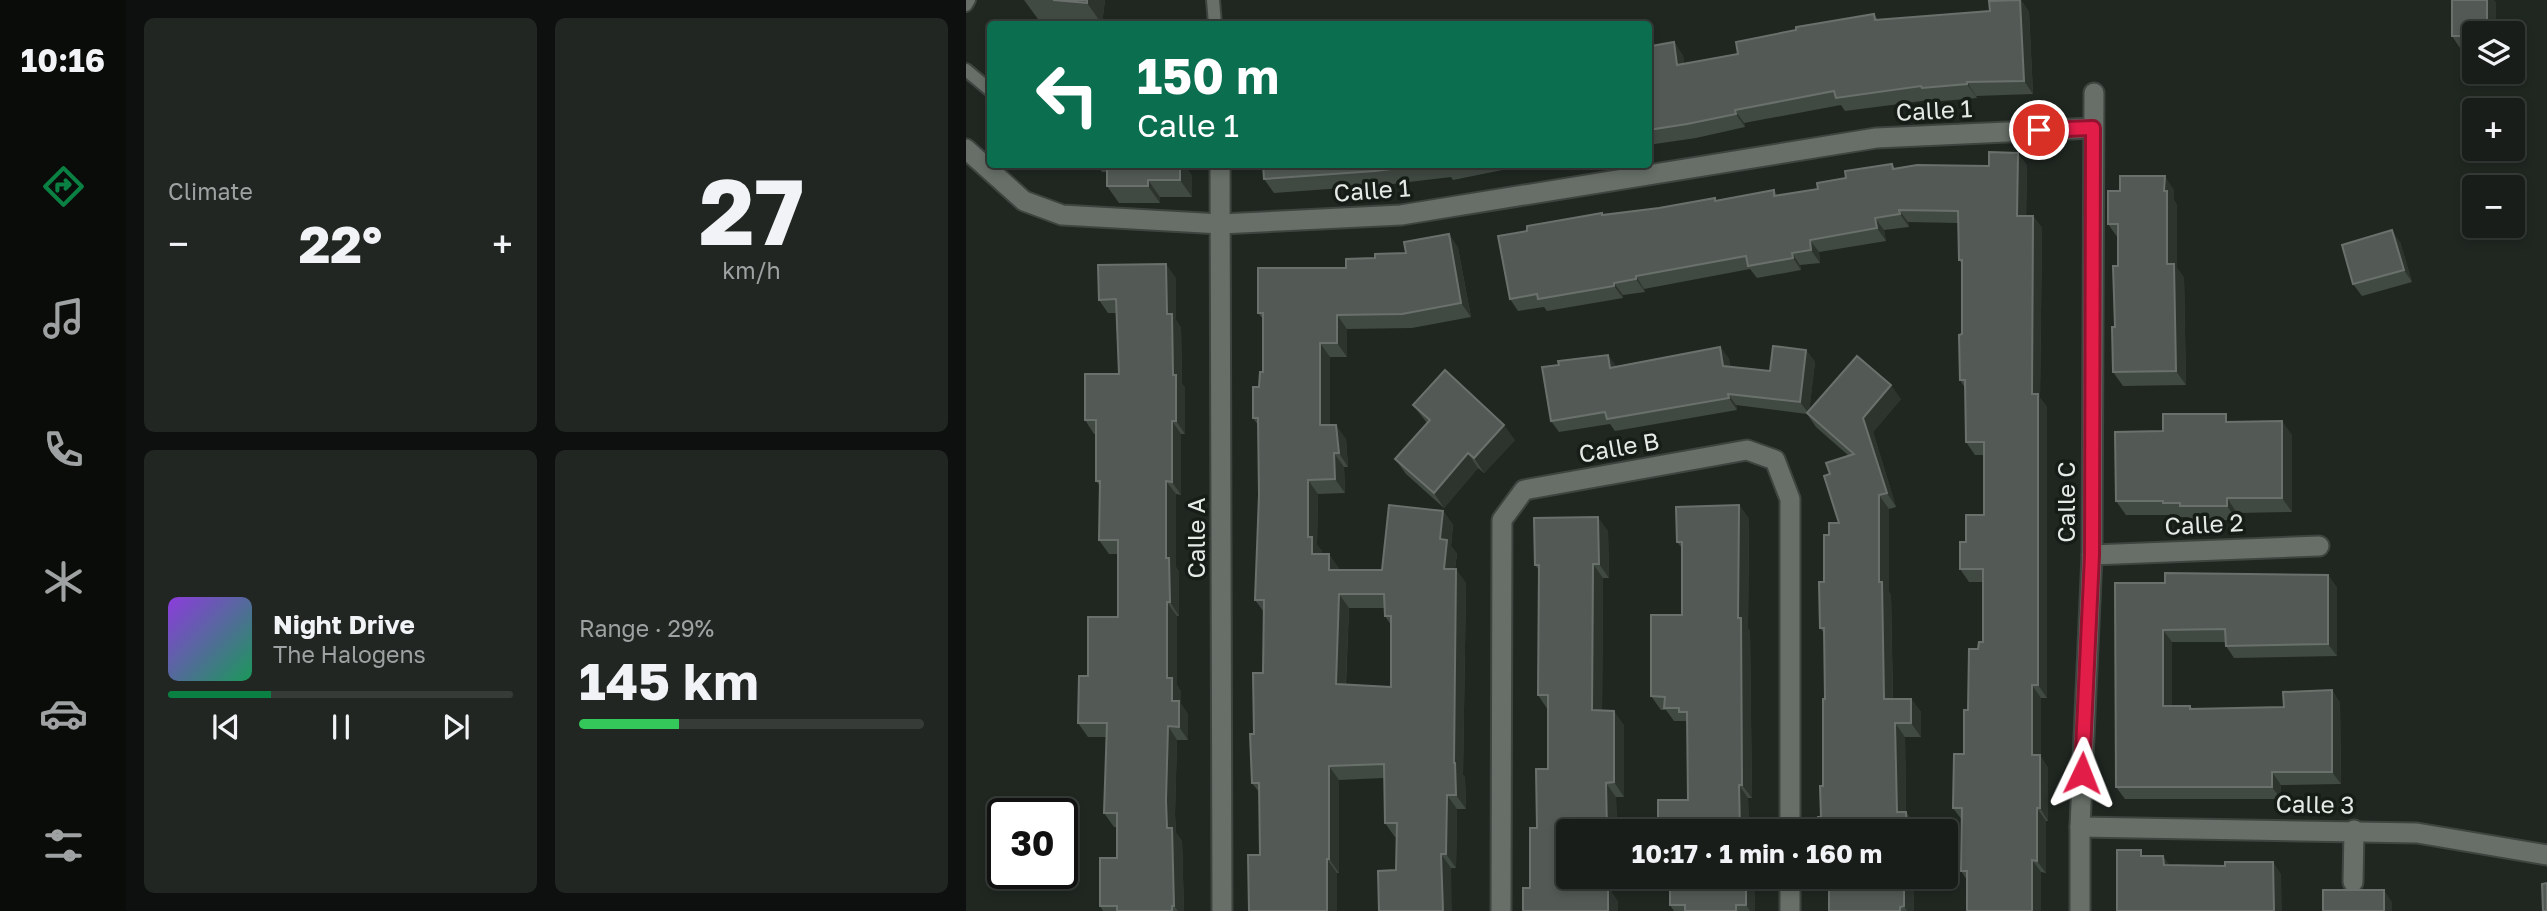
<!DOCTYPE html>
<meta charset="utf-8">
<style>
body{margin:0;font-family:"Golos Text",sans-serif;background:#212622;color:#f1f3f6;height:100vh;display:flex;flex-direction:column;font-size:26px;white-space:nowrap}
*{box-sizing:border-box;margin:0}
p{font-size:23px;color:#9fa2a2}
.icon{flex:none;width:38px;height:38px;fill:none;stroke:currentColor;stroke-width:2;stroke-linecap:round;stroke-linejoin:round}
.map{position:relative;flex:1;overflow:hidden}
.sheet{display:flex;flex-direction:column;gap:18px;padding:18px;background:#0d100e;width:840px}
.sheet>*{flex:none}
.guide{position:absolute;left:21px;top:21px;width:665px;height:147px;border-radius:7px;box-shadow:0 4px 10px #0003,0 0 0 2px #363b38;background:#0b6e4f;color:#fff;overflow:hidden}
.controls{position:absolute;left:1496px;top:21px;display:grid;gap:14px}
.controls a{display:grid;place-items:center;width:63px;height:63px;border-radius:7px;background:#181d19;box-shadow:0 4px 10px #0003,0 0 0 2px #363b38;font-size:35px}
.speed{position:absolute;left:21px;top:798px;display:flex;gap:14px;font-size:35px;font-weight:700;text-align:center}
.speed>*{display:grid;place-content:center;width:91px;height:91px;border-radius:50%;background:#181d19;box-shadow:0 4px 10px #0003,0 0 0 2px #363b38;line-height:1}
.speed .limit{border:4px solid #111;border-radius:10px;background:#fff;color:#111}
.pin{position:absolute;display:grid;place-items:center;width:60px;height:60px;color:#fff;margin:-30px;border:4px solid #fff;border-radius:50%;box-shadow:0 2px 7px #0007}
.me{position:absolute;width:77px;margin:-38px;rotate:2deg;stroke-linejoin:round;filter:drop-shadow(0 0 5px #0008)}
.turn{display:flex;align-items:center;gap:24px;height:147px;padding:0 35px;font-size:32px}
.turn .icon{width:91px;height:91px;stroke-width:2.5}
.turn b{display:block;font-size:49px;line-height:60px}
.big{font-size:52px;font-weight:700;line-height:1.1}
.sheet .tile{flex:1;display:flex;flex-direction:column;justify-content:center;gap:10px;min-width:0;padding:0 24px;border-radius:10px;background:#212622}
.sheet .dial{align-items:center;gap:0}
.dial b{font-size:91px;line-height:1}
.song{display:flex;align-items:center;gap:21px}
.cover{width:84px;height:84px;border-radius:10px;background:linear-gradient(135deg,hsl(270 70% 55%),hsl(150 70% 35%))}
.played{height:7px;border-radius:4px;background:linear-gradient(90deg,#0b8043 30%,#363b38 30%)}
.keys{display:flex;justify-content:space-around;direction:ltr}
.heat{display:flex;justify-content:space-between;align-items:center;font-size:38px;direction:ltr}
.charge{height:10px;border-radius:5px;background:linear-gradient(90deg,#34c759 29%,#363b38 0)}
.sheet .tiles{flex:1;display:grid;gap:18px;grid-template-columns:repeat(2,1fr)}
.trip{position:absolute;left:590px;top:819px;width:402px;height:70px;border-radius:7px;background:#181d19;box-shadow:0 4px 10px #0003,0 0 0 2px #363b38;font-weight:700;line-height:70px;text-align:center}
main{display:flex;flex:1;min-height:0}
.tabs{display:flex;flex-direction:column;width:126px;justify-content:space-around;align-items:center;background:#0a0c0a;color:#9fa2a2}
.tabs .icon{width:49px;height:49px}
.tabs .selected{color:#0b8043}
.tabs b{font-size:32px;color:#f1f3f6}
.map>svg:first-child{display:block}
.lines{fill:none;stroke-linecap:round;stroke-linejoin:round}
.service-casing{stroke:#3e443f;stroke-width:16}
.minor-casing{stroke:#3e443f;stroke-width:23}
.service{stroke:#676f68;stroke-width:12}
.minor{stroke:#676f68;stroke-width:19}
.wall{fill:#414943;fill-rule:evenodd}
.shaded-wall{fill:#2d342e}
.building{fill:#535a55;stroke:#6a716c;stroke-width:2;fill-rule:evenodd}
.route-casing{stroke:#92132f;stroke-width:18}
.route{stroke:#e11d48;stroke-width:12}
.labels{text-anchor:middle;stroke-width:7;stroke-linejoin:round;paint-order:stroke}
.street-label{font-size:24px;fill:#e5eae6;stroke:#161d17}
</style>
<main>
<nav class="tabs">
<b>10:16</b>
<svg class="icon selected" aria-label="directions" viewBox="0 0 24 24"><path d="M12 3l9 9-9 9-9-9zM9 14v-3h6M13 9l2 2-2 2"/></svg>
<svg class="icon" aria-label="music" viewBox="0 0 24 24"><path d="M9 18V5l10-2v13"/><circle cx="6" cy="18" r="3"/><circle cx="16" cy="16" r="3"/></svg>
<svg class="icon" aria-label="phone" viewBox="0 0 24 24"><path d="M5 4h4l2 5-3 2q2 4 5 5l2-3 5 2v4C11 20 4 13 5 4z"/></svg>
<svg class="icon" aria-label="climate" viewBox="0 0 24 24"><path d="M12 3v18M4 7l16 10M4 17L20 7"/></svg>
<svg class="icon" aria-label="car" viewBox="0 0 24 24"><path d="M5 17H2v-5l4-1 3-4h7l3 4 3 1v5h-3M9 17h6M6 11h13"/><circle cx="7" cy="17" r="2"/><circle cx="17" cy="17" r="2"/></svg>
<svg class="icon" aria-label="filters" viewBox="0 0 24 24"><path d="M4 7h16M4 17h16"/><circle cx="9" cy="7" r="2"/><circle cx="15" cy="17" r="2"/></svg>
</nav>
<section class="sheet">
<div class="tiles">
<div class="tile"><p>Climate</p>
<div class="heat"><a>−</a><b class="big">22°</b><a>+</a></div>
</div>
<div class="tile dial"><b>27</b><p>km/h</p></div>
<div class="tile">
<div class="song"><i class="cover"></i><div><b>Night Drive</b><p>The Halogens</p></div></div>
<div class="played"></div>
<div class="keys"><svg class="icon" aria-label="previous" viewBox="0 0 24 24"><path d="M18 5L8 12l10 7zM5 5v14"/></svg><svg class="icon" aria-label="pause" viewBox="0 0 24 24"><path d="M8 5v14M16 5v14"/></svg><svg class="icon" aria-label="next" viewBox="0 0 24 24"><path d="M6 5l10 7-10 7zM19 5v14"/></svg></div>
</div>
<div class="tile"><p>Range · 29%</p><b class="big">145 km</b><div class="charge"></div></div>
</div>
</section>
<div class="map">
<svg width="1581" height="911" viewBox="0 0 1581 911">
<rect width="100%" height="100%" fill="#202721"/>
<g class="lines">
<g class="service-casing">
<g id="service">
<polyline points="247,0 249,24"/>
<polyline points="0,5 3,0"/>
<polyline points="0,70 24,90"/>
</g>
</g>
<g class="minor-casing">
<g id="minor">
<polyline points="0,149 58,201 96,215 255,224 435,215 910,138 1127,128"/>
<polyline points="254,164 256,911"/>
<polyline points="1126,555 1353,546"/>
<polyline points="1114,827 1451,833 1581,855"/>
<polyline points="824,877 824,911"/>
<polyline points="1387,882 1388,830"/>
<polyline points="535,911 536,520 558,490 781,450 809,460 824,499 824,831"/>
<polyline points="1114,911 1114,827 1126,555 1128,93"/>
</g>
</g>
<use href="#service" class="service"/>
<use href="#minor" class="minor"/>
</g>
<g class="wall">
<polygon points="58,0 139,0 136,24 72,19"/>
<polygon points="1030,0 1055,0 1063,12 1067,94 1010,96 1011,98 965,102 964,100 879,111 875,105 778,123 779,127 730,138 682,145 682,52 708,42 717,56 718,64 772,54 830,30 908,14 912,20 1024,11"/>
<polygon points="1530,2 1530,33 1508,33 1508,48 1494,48 1486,36"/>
<polygon points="131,164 218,164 226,176 226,197 194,197 194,203 153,203 141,186 141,172 136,172"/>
<polygon points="297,164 566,164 487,180 485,177 418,185 308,193 298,179"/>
<polygon points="926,164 929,169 1061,165 1060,216 1067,216 1076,228 1074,398 1081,407 1081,698 1075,698 1075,757 1082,768 1082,821 1080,821 1080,873 1075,872 1001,880 995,871 996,820 987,808 998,754 1002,710 1012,649 1017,642 1017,582 1003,582 994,569 1000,542 1018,515 1018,455 1009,455 1000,442 999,388 994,380 996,334 996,264 993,260 992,223 942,222 943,227 918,230 920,241 853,252 854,263 834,265 835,270 791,278 784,269 678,289 679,292 657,295 657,298 581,311 578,307 552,311 544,299 561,231 638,215 693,208 749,198 751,201 808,190 811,195 852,189 880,178"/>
<polygon points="1208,190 1208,200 1211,205 1211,268 1218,278 1220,385 1157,386 1147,372 1152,266 1152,238 1142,224"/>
<path d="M483 234 492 248 505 317 446 328 381 329V357H364V425L380 439 382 467H378L379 493 352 494 351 545 356 551V554L373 568V570H416L477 511 487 525 485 546 491 554 489 569 500 583 497 775 499 777 500 809H491L490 868 430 870 431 837H429L419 823 418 778 373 780V873H371V911L294 855 293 792 286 783 288 734 297 673 298 612 289 600 293 495 292 425 287 418 297 372V319L292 313 380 268 409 258 440 253ZM383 608H419V616L425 625V687L380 685Z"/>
<polygon points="1434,242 1446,282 1396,296 1387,284"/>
<polygon points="210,278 210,320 215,328 216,384 219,388 219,434 215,434 215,495 210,494 210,567 213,572 213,616 211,616 211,685 215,692 215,704 222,714 222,740 211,740 209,814 210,833 216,841 218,911 137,911 134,906 151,858 151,827 148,827 138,813 141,737 122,737 112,723 122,676 152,617 152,554 143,554 133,540 134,486 130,481 130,434 128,434 119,420 153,374 150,313 142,313 133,300"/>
<polygon points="754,347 763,359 764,367 804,371 840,350 849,362 843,411 935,399 907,432 930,507 923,509 923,592 925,596 927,699 945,699 955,712 955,737 939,737 940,812 950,826 950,831 852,831 855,817 859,699 858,633 854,628 863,535 873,523 864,474 883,456 850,427 841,414 770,405 771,410 649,431 644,424 593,432 585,421 593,365 650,366"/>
<polygon points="447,405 549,440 518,473 512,468 478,508 440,474 429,459 461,423"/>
<polygon points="1265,421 1326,435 1326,512 1271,513 1271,520 1224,520 1222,517 1207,517 1206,515 1160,515 1150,501 1197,431"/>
<polygon points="773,505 783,519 782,628 784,632 786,798 782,798 783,831 690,831 722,800 721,723 720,721 708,721 700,710 695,710 685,696 716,615 716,548 711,542"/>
<polygon points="642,531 643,578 637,578 636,710 658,725 658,797 650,797 651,831 602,831 646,877 646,893 652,902 652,911 564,888 571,828 582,769 582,710 572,695 573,570 569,565"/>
<polygon points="1362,575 1371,588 1371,656 1268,658 1260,646 1260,642 1206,642 1206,706 1224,706 1227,709 1318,707 1366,690 1374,703 1375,784 1315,785 1315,799 1159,799 1150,787 1199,583"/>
<polygon points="696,877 789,877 789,911 708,911 704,905 703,882 699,882"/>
<polygon points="862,877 950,877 950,879 947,879 948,911 863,911 863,877"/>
</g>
<g class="shaded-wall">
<polygon points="121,0 139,0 136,24 121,3"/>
<polygon points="1054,0 1055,0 1063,12 1067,94 1058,81"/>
<polygon points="1521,0 1528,0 1530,2 1530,33 1521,33"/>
<polygon points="708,42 717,56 721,79 711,65"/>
<polygon points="1001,82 1010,96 1011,98 1001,84"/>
<polygon points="769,110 778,123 779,127 770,114"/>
<polygon points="1052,153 1061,165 1060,228 1051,216"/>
<polygon points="208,164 218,164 226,176 226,197 214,180"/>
<polygon points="1199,176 1208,190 1208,200 1211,205 1211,268 1218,278 1220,385 1210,371 1201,264 1198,191"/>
<polygon points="182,180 194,197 194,203 182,186"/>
<polygon points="933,210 942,222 943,227 934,214"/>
<polygon points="1067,216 1076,228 1074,398 1081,407 1081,698 1072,685 1066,394"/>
<polygon points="909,218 918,230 920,241 911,228"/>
<polygon points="1426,230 1434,242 1446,282 1438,270"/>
<polygon points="483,234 492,248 505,317 495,303"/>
<polygon points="844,240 853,252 854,263 845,250"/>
<polygon points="826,253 834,265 835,270 827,258"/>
<polygon points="200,264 210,278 210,320 215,328 216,384 219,388 219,434 210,421 207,375 201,314"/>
<polygon points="670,276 678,289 679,292 670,279"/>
<polygon points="648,283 657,295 657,298 648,286"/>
<polygon points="371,315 381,329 381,357 371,343"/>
<polygon points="354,343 364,357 364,439 354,425"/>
<polygon points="754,347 763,359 766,378 757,366"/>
<polygon points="840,350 849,362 843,414 834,402"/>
<polygon points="642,355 651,367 644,368"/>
<polygon points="925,385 935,399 907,432 930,507 921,493 897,418"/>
<polygon points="762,394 770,405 771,410 763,398"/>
<polygon points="206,421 215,434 215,495 206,482"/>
<polygon points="1316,421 1326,435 1326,512 1316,498"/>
<polygon points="370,425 380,439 382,467 373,453"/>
<polygon points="538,425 549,440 518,473 508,458"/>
<polygon points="368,453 378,467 379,493 369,479"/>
<polygon points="502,453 512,468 478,508 468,493"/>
<polygon points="342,480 352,494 351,545 356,551 356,568 346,554 342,537"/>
<polygon points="200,481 210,494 210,567 213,572 213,616 204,602 200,558"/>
<polygon points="913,495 923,509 923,592 925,596 927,712 918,699 913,582"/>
<polygon points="1261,498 1271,513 1271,520 1261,506"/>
<polygon points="773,505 783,519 782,628 784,632 786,798 776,785 772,618"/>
<polygon points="477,511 487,525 485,546 491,554 487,583 478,569 474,539"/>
<polygon points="632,517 642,531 643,578 633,564"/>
<polygon points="363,554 373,568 373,584 363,570"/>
<polygon points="627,564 637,578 636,725 626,710"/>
<polygon points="490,569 500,583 497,775 499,777 500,809 490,795 488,763"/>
<polygon points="1362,575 1371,588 1371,656 1362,644"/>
<polygon points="373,594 383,608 379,698 370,684"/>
<polygon points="201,602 211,616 211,685 215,692 215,704 222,714 222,740 213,727 206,701 201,678"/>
<polygon points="1197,630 1206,642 1206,718 1197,706"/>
<polygon points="1066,685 1075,698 1075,757 1082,768 1082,821 1074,808 1066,755"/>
<polygon points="1366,690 1374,703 1375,784 1366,772"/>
<polygon points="945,699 955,712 955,737 945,723"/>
<polygon points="648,711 658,725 658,797 648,782"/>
<polygon points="929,723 939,737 940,812 950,826 950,831 941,831 931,812"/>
<polygon points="202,726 211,740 209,814 210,833 216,841 218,911 212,911 208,906 201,828 200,800"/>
<polygon points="363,766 373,780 373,873 363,859"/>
<polygon points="1306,772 1315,785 1315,799 1306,787"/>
<polygon points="640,783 650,797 651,831 641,831"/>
<polygon points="773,785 782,798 783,831 774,831"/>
<polygon points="481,795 491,809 490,868 480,854"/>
<polygon points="1071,808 1080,821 1080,873 1071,861"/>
<polygon points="475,854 485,868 486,911 477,911"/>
<polygon points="1197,856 1206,868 1198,865"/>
<polygon points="361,859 371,873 371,911 361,911"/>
<polygon points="1066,860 1075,872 1075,911 1066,911"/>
<polygon points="1307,862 1315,874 1316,911 1308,911"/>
<polygon points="636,877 646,877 646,893 652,902 652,911 642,911 636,888"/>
<polygon points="780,877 789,877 789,911 784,911 780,905"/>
<polygon points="938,877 946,877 947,879 948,911 941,911 938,906"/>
<polygon points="1418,890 1426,902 1426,911 1418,911"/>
</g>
<g class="building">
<polygon points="87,0 121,0 121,3"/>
<polygon points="1054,0 1058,81 1001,82 1001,84 956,88 955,86 870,98 868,91 769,110 770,114 721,124 682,130 682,52 686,51 685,46 708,42 711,65 772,54 770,42 830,30 830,27 908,14 909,20 1024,11 1023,1"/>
<polygon points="1486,0 1521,0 1521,33 1508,33 1508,36 1486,36"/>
<polygon points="1023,152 1052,153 1051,216 1067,216 1066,394 1072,394 1072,685 1066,685 1066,755 1074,755 1074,808 1071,808 1071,861 1066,860 1066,911 1001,911 1001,871 995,871 996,808 987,808 988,754 998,754 998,710 1002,710 1003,649 1012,649 1013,642 1017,642 1017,569 994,569 994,542 1000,542 1000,515 1018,515 1018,442 1000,442 999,380 994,380 993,335 996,334 996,260 993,260 992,211 933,210 934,214 909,218 911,228 844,240 845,250 826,253 827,258 782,266 780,256 670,276 670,279 648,283 648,286 572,299 571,294 544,299 532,236 561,231 561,226 636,213 636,215 693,208 749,198 749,201 808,190 808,196 852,189 851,183 880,178 879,171 926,164 927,169 951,165 1023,166"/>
<polygon points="141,164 214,164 214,180 182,180 182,186 141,186"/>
<polygon points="297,164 467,164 409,171 298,179"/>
<polygon points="1154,176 1199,176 1198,191 1201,191 1201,264 1208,264 1210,371 1147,372 1146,327 1149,327 1147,266 1152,266 1152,224 1142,224 1142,191 1154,191"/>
<polygon points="1426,230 1438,270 1387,284 1376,245"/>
<path d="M483 234 495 303 436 314 371 315V343H354V425H370L373 453H368L369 479 342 480V537H346V554H363V570H416L423 505 477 511 474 539 481 540 478 569H490L488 763H489L490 795H481L480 854H475L477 911H413L412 871 430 870 431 823H419L418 764 363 766V859H361V911H283L282 855H294L293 783H286L284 734H288L287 673H297L298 600H289L293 495 292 418H287V387H293L294 372H297V313H292V268H380V259L409 258V254L440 253 438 242ZM373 594H418L419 616H425V687L370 684Z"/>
<polygon points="200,264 201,314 206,314 207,375 210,375 210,421 206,421 206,482 200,481 200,558 203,558 204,602 201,602 201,678 206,678 206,701 213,701 213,727 202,726 200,800 201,828 206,828 208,906 206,906 206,911 151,911 151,906 134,906 134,858 151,858 151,813 138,813 141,723 112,723 113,676 122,676 122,617 152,617 152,540 133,540 134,481 130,481 130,420 119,420 119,374 153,374 150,299 133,300 132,265"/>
<polygon points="807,346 840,350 834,402 762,394 763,398 641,419 639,412 585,421 576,367 593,365 592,361 642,355 644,368 754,347 757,366 804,371"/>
<polygon points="891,356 925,385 897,418 921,493 913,495 913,582 916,582 918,699 945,699 945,723 929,723 931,812 940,812 941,831 852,831 852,817 855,817 854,786 857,786 857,699 859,699 858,628 854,628 853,582 858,582 858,535 863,535 863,523 873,523 858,476 864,474 860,463 888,454 841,413"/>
<polygon points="479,370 538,425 508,458 502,453 468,493 429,459 464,420 447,405"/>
<polygon points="1197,414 1260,414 1260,422 1316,421 1316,498 1261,498 1261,506 1214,506 1214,503 1197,503 1197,501 1150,501 1149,432 1197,431"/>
<polygon points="773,505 772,618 775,618 776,785 773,785 774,831 690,831 690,830 692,830 692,800 722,800 721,712 713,712 713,708 698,708 699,697 685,696 685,615 716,615 716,542 711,542 710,507"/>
<polygon points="632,517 633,564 627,564 626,710 648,711 648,782 640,783 641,831 602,831 602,877 636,877 636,888 642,888 642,911 557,911 557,888 564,888 564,828 571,828 570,769 582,769 582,695 572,695 573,565 569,565 568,518"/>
<polygon points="1199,573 1362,575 1362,644 1260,646 1259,629 1197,630 1197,706 1224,706 1224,709 1318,707 1317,692 1366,690 1366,772 1306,772 1306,787 1150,787 1149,583 1199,583"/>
<polygon points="1151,850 1175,850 1175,856 1197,856 1198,865 1259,866 1259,862 1307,862 1308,911 1151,911"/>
<polygon points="704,877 780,877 780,905 770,905 770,911 719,911 719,905 704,905"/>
<polygon points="863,877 938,877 938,906 934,907 934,911 863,911"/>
<polygon points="1581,883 1581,911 1577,911 1576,884"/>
<rect x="1357" y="890" width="61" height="21"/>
</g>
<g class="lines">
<g class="route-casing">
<polyline id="route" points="1073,130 1127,128 1126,555 1116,773"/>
</g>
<use href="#route" class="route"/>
</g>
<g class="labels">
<g class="street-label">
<text transform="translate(968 111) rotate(-3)" y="8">Calle 1</text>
<text transform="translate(406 191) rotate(-4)" y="8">Calle 1</text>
<text transform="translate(653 448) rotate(-10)" y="8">Calle B</text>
<text transform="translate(1101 502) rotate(-90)" y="8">Calle C</text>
<text transform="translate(1238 525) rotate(-3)" y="8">Calle 2</text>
<text transform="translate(231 538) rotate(-90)" y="8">Calle A</text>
<text transform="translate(1349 805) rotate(1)" y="8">Calle 3</text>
</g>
</g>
</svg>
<div class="controls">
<a><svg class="icon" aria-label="layers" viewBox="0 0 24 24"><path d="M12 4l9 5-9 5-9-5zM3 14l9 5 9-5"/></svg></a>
<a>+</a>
<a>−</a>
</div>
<div class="speed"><div class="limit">30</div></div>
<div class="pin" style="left:1073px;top:130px;background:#d93025"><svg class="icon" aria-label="arrive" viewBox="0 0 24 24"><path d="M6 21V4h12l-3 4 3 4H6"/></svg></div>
<svg class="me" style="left:1116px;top:773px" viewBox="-20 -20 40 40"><path d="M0-17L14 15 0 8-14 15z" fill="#e11d48" stroke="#fff" stroke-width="4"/></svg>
<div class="trip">10:17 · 1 min · 160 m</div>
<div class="guide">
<div class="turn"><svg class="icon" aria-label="left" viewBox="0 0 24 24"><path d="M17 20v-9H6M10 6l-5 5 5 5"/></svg><div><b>150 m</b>Calle 1</div></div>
</div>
</div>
</main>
